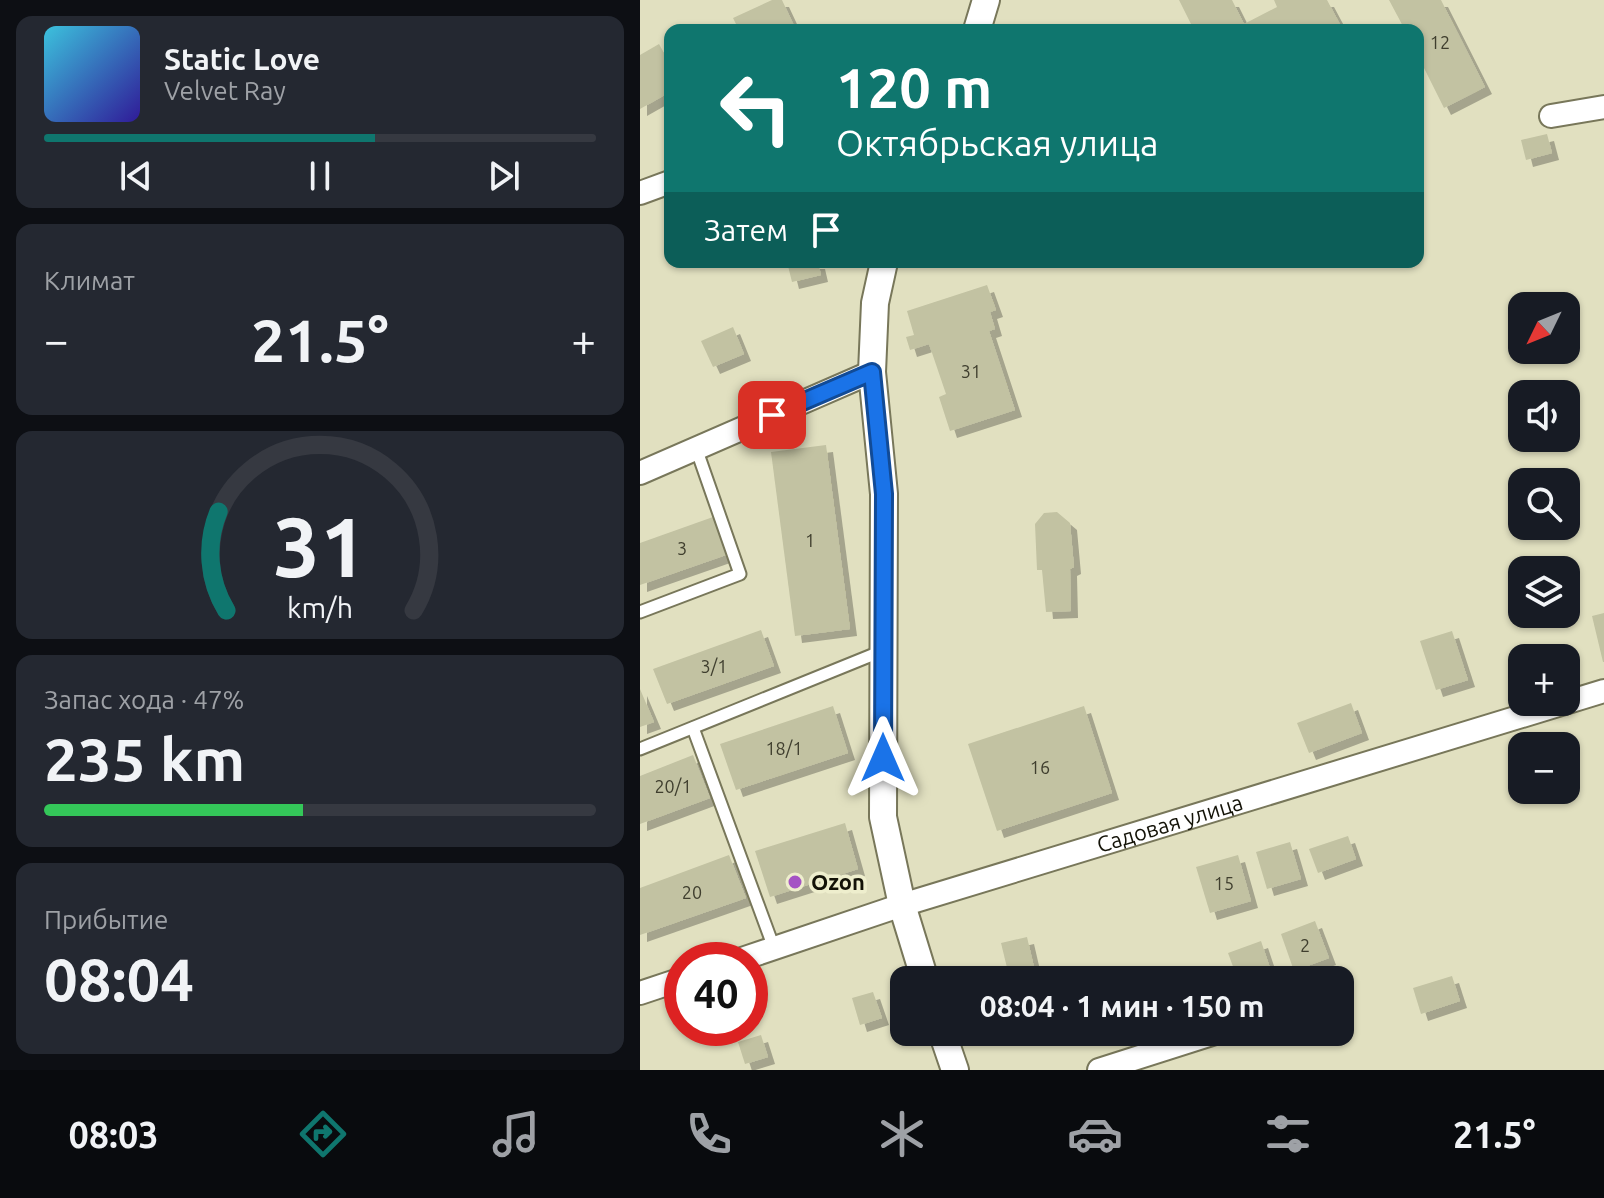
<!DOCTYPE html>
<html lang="ru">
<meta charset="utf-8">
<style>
body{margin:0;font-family:Ubuntu,sans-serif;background:#242831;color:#f1f3f6;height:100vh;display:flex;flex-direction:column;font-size:30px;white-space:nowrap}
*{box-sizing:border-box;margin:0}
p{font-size:26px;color:#9ea1a6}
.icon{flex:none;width:44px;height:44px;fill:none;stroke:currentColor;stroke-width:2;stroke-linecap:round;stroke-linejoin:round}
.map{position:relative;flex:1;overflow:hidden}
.side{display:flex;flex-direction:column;gap:16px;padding:16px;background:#0d0f14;width:640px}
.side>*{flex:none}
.hud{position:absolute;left:24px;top:24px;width:760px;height:244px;border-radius:16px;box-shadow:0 2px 6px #0004;background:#0f766e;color:#fff;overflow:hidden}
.needle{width:52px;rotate:227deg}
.tools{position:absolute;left:868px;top:292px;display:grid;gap:16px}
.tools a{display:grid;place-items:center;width:72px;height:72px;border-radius:16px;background:#171b24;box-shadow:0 2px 6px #0004;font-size:40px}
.speed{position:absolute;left:24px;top:942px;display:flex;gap:16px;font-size:40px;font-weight:700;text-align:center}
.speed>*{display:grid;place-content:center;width:104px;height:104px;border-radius:50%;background:#171b24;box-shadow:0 2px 6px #0004;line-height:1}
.speed .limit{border:12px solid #d22;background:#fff;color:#111}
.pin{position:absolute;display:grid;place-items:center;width:68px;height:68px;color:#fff;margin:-34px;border-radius:16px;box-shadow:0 4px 12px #0006}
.me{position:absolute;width:88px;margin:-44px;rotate:0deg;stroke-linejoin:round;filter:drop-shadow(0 0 6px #0008)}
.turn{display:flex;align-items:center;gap:28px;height:168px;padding:0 40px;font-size:36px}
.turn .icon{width:104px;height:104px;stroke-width:2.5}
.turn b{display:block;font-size:56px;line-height:68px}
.then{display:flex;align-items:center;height:76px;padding:0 40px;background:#0003;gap:16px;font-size:30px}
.big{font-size:60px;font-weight:700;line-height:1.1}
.side .card{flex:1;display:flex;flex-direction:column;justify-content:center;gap:12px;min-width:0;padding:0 28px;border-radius:16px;background:#242831}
.side .dial{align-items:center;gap:0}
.dial svg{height:208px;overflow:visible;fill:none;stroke:#363941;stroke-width:7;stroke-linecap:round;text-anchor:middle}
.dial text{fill:#f1f3f6;stroke:none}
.song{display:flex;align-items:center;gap:24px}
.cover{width:96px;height:96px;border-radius:12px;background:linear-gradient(135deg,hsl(190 70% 55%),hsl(250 70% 35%))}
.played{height:8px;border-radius:4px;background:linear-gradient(90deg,#0f766e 60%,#363941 60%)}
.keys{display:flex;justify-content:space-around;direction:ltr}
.heat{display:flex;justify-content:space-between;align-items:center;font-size:44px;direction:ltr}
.charge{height:12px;border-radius:6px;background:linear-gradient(90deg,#34c759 47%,#363941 0)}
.trip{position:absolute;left:250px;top:966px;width:464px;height:80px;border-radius:16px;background:#171b24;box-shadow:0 2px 6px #0004;font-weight:700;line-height:80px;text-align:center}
.menu{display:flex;height:128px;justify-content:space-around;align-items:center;background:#090b0e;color:#9ea1a6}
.menu .icon{width:56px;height:56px}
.menu .selected{color:#0f766e}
.menu b{font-size:36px;color:#f1f3f6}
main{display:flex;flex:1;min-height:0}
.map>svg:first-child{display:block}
.building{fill:#c2c2a2;filter:url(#shadow)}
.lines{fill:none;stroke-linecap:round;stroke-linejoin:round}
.service-casing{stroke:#78775a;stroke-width:15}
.minor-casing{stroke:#78775a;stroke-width:26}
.tertiary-casing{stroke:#78775a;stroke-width:30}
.service{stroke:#fff;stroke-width:11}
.minor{stroke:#fff;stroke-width:22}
.tertiary{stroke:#fff;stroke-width:26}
.route-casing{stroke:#114b97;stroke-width:20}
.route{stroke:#1a73e8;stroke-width:14}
.poi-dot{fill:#a554c4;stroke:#eeeecd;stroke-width:3}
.labels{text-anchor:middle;stroke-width:7;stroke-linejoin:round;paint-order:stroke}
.number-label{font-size:18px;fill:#3f3e2e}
.street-label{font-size:22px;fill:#131207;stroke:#eeeecd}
.poi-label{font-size:22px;font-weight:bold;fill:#131207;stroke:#eeeecd;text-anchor:start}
</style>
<main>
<section class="side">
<div class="card">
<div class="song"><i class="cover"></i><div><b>Static Love</b><p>Velvet Ray</p></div></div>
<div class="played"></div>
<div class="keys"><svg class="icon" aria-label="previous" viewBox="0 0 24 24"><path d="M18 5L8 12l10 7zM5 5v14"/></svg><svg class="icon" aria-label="pause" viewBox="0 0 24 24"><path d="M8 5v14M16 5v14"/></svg><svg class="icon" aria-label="next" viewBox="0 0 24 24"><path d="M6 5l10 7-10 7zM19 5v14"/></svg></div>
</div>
<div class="card"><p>Климат</p>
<div class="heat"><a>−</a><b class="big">21.5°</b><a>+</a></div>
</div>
<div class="card dial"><svg viewBox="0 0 100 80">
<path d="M14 69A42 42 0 1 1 86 69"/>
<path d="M14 69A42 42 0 0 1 11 31" stroke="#0f766e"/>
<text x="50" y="56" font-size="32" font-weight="700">31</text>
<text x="50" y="72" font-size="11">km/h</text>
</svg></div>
<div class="card"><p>Запас хода · 47%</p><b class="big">235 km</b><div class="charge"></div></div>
<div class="card"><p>Прибытие</p><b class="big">08:04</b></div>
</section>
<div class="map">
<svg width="964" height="1070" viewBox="0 0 964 1070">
<defs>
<filter id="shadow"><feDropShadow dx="7" dy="7" stdDeviation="0" flood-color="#0004"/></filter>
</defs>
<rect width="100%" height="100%" fill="#e1e0c0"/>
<g class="building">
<polygon points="132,0 142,0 156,30 99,30 93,18"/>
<polygon points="539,0 592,0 604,24 637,7 634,0 687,0 703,30 554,30"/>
<polygon points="749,0 801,0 845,87 804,108 778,56 778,30 765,30"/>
<polygon points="19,44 30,64 30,92 0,109 0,55"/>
<polygon points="907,134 912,153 886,160 881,140"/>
<polygon points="147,262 178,262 181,275 152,282"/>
<polygon points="347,285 356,310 350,312 355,329 349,331 375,410 310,431 299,397 306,394 289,344 270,350 266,337 274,335 267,311"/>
<polygon points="93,327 104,354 73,367 61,341"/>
<polygon points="186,445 210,629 155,636 131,452"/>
<polygon points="417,512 430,523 434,567 430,569 431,611 406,612 402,570 397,570 395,524 404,513"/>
<polygon points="73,517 86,555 0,585 0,543"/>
<polygon points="964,613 964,662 963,662 952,616"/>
<polygon points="121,630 134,666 27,704 13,669"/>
<polygon points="812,631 828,680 796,690 780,641"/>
<polygon points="0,689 14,722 0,727"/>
<polygon points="711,703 722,733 669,753 657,723"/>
<polygon points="193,706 208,753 96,790 80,744"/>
<polygon points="444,706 472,793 357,831 328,744"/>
<polygon points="53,755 70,798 0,824 0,776"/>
<polygon points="205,823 218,869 130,897 115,851"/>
<polygon points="708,836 716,859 678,873 669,849"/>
<polygon points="650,842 661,879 627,889 616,852"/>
<polygon points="89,855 106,898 0,935 0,888"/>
<polygon points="598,855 611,901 570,913 556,867"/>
<polygon points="675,921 689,958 654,971 641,934"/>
<polygon points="387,937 396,976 370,980 361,943"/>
<polygon points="621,941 633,977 598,980 588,953"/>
<polygon points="812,976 820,1001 781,1014 773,988"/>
<polygon points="233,992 242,1018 220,1025 212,998"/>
<polygon points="121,1035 128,1057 105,1064 98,1042"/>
</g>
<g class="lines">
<g class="service-casing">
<g id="service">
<polyline points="0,612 100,574 56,448"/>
<polyline points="53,728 134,948"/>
<polyline points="0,749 242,651"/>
</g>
</g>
<g class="minor-casing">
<g id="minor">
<polyline points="911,116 964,107"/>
<polyline points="0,193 30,182"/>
<polyline points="0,473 232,372"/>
<path id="s1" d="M99 960 262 905 964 691"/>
<polyline points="0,993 42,979"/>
<polyline points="459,1070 578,1032"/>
</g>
</g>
<g class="tertiary-casing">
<g id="tertiary">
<polyline points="337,30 346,0"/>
<polyline points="244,262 235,303 232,372 244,494 243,817 262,905 285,980"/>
<polyline points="302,1032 315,1070"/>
</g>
</g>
<use href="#service" class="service"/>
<use href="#minor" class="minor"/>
<use href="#tertiary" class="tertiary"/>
</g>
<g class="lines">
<g class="route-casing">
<polyline id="route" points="132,415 232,372 244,494 243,758"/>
</g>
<use href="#route" class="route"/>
</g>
<circle class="poi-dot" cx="155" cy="882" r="8"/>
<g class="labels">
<g class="number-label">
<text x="800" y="49">12</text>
<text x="331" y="378">31</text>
<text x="170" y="547">1</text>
<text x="42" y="555">3</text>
<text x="74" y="673">3/1</text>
<text x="144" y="755">18/1</text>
<text x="400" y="774">16</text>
<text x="33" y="793">20/1</text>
<text x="584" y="890">15</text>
<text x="52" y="899">20</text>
<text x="665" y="952">2</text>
</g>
<g class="street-label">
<text dy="8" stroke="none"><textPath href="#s1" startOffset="452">Садовая улица</textPath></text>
</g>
<g class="poi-label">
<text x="171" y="890">Ozon</text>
</g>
</g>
</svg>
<div class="tools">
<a><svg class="needle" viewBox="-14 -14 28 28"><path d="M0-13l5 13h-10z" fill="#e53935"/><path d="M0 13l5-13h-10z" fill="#9ea1a6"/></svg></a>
<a><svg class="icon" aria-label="sound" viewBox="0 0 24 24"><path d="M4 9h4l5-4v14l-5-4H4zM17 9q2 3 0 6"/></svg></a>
<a><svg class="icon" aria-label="search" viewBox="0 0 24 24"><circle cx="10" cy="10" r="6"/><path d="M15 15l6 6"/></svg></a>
<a><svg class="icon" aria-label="layers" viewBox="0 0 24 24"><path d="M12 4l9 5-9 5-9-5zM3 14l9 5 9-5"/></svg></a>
<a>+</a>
<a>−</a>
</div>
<div class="speed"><div class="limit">40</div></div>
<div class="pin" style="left:132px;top:415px;background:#d93025"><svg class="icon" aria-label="arrive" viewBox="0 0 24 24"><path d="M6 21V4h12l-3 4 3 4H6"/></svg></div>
<svg class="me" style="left:243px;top:758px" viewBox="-20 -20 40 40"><path d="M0-17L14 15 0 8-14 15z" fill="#1a73e8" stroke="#fff" stroke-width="4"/></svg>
<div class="trip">08:04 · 1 мин · 150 m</div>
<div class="hud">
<div class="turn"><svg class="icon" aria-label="left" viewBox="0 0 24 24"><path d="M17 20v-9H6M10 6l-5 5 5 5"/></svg><div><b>120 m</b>Октябрьская улица</div></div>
<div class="then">Затем<svg class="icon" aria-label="arrive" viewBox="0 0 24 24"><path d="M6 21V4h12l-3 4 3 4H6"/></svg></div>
</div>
</div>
</main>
<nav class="menu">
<b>08:03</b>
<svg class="icon selected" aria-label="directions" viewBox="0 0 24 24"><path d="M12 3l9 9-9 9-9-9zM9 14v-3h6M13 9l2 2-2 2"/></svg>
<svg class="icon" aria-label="music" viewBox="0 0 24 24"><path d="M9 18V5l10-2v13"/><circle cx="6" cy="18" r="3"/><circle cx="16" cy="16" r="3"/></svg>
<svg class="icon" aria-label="phone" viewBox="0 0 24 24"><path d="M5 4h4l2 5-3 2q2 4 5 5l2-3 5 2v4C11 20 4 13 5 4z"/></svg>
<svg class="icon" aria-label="climate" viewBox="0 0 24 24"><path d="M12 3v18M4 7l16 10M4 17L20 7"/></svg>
<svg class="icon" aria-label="car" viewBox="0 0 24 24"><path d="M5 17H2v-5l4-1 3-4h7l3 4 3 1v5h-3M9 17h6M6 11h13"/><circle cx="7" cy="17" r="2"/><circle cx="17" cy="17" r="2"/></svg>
<svg class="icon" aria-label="filters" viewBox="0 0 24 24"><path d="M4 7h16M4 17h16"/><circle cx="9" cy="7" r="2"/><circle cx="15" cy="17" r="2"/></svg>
<b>21.5°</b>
</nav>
